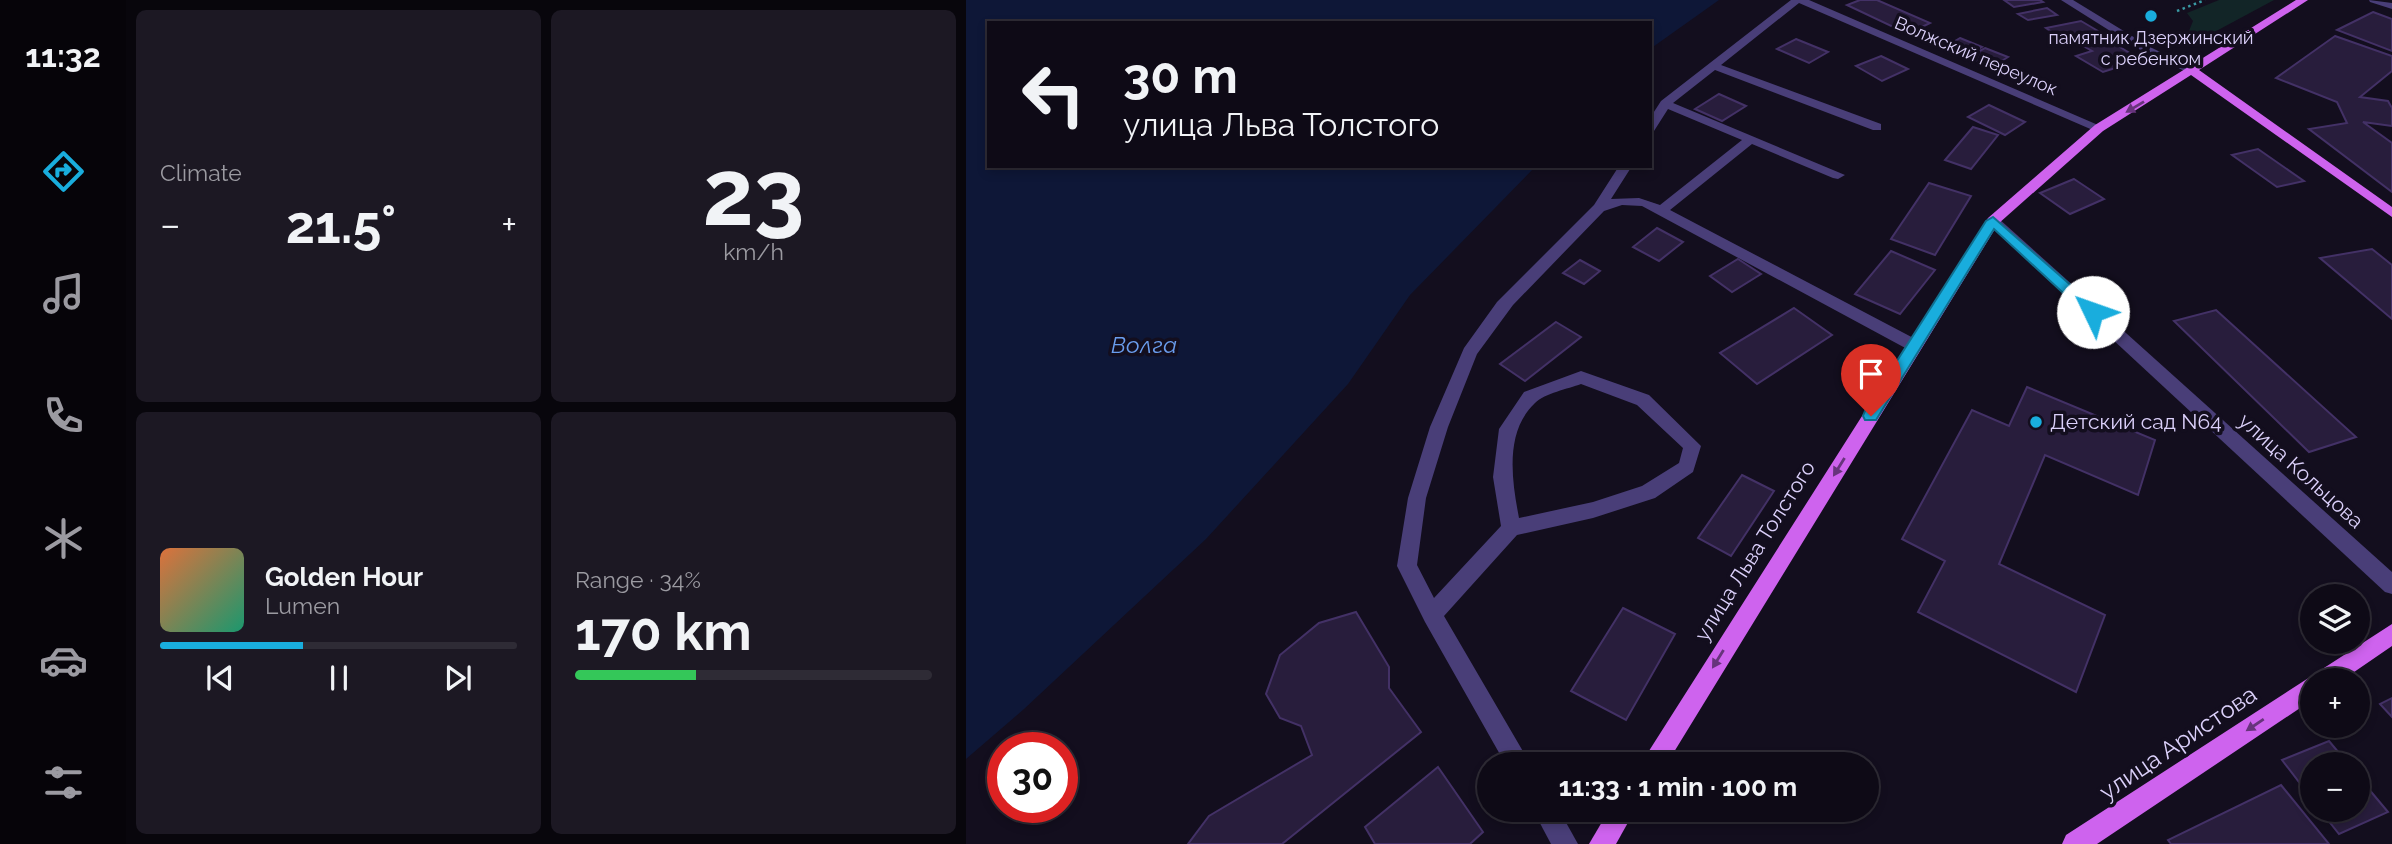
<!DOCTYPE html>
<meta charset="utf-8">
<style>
body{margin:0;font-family:Raleway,sans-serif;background:#1c1823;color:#f1f3f6;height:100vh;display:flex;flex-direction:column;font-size:26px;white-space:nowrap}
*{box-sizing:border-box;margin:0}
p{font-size:23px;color:#9b9aa1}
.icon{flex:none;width:38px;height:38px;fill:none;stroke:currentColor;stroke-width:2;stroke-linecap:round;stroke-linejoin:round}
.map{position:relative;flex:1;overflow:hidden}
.details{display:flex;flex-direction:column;gap:10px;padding:10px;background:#08060c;width:840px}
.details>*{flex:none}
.banner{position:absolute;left:21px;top:21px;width:665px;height:147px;border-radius:0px;box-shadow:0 4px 10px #0003,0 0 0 2px #2e2b35;background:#0e0a16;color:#f1f3f6;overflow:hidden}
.buttons{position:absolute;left:1334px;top:584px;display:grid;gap:14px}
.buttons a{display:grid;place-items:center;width:70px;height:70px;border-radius:50%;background:#0e0a16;box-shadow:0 4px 10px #0003,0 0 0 2px #2e2b35;font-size:35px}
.speed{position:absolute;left:21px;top:732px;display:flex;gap:14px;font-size:35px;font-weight:700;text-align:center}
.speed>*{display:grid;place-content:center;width:91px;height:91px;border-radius:50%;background:#0e0a16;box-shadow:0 4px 10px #0003,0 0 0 2px #2e2b35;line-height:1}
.speed .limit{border:10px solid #d22;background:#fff;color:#111}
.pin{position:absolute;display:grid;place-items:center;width:60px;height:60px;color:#fff;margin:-72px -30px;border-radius:50% 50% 50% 0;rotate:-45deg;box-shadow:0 0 7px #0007}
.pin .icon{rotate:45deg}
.me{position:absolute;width:77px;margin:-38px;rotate:312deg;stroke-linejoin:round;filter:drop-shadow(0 0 5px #0008)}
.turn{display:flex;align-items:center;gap:24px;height:147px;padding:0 21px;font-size:32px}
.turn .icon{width:91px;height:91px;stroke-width:2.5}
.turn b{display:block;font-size:49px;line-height:60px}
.big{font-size:52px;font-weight:700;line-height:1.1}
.details .tile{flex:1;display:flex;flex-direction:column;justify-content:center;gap:10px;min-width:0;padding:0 24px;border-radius:10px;background:#1c1823}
.details .dial{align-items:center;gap:0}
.dial b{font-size:91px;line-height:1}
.song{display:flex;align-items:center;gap:21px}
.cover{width:84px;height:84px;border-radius:10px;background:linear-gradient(135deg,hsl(20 70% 55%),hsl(160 70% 35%))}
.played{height:7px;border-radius:4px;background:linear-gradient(90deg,#19addd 40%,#2e2b35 40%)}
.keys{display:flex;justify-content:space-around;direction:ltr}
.heat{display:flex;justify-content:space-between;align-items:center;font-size:38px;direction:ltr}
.charge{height:10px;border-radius:5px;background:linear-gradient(90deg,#34c759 34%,#2e2b35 0)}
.details .tiles{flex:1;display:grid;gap:10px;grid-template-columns:repeat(2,1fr)}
.trip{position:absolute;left:511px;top:752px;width:402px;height:70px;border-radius:35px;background:#0e0a16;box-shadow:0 4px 10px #0003,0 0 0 2px #2e2b35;font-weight:700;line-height:70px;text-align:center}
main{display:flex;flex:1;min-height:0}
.dock{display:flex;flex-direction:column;width:126px;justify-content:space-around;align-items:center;background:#060409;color:#9b9aa1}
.dock .icon{width:49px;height:49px}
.dock .active{color:#19addd}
.dock b{font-size:32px;color:#f1f3f6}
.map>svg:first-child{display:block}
.green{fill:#122527}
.water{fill:#0e1737}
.building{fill:#281d3c;stroke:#433166;stroke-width:2}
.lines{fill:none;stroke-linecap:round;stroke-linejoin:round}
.path{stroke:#3a9aa4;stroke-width:2.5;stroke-dasharray:2.5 3.5;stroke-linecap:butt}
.minor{fill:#493e78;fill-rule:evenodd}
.major{fill:#ce63ee;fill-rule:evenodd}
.oneway{fill:#67347c}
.route{fill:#19addd;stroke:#107090;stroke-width:2}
.poi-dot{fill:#19addd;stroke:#130e1e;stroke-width:2.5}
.labels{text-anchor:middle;stroke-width:7;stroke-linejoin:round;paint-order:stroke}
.far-poi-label{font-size:18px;fill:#dbd0fa;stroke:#130e1e}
.far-street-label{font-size:18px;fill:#dbd0fa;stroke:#130e1e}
.poi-label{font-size:21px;fill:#dbd0fa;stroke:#130e1e;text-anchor:start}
.street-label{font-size:21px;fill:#dbd0fa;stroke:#130e1e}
.water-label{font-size:23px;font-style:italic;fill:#6a9dee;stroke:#130e1e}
.near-street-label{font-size:24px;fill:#dbd0fa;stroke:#130e1e}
</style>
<main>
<nav class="dock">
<b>11:32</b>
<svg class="icon active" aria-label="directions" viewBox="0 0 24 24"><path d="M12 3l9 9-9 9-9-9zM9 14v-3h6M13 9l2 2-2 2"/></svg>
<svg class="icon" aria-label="music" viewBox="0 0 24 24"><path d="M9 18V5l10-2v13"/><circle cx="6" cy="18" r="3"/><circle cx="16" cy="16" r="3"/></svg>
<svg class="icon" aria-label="phone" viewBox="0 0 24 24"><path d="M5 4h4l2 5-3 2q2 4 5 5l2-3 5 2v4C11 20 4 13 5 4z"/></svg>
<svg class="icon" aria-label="climate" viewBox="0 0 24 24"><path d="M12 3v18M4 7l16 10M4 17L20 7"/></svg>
<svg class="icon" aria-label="car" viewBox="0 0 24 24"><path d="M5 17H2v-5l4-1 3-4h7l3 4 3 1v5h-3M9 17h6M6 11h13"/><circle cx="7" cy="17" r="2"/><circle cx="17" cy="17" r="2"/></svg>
<svg class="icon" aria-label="filters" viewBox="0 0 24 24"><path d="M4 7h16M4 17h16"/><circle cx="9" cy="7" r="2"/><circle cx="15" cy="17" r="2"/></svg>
</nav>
<section class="details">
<div class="tiles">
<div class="tile"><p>Climate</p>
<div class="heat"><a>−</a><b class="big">21.5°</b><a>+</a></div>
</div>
<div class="tile dial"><b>23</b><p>km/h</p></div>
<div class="tile">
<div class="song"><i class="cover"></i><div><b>Golden Hour</b><p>Lumen</p></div></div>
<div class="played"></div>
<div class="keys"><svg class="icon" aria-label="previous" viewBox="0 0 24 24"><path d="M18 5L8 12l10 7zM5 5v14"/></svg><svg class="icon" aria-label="pause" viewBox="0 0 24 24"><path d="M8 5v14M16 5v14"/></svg><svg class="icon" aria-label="next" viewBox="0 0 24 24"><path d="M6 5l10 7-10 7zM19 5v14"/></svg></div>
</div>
<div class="tile"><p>Range · 34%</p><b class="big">170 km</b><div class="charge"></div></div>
</div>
</section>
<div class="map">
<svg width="1426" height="844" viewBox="0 0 1426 844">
<rect width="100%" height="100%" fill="#130e1e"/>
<polygon class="green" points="1253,0 1308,0 1228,43 1201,47 1199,37 1223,31 1227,21 1221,13"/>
<polygon class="water" points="0,0 753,0 684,49 684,23 23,23 23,166 570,166 444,295 382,384 240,539 58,709 0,759"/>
<g class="building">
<polygon points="894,0 911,0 964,23 942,34 881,5"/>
<polygon points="1038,0 1074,0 1077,2 1048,7"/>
<polygon points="1081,8 1091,15 1062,20 1052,14"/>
<polygon points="1407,12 1426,19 1426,51 1371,30"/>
<polygon points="1115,21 1132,31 1096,39 1080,28"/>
<polygon points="1369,36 1426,56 1426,71 1394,97 1422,101 1426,108 1426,126 1397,122 1426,143 1426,192 1343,129 1381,123 1371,102 1310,78"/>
<polygon points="994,38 1016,47 1001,56 979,47"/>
<polygon points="830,39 862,52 843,63 811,49"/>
<polygon points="1144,41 1175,60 1137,72 1110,56 1126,51 1119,47"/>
<polygon points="1019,48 1042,57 1026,67 1002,57"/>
<polygon points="915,56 942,69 916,81 890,66"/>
<polygon points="753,94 780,106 756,121 729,109"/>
<polygon points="1023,105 1059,122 1039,135 1002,117"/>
<polygon points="1007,127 1032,135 1005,169 979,160"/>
<polygon points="1292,149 1338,181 1311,187 1266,155"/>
<polygon points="1108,179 1138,199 1104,214 1074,193"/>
<polygon points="963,183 1005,196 969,255 925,239"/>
<polygon points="691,228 717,242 693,261 667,247"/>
<polygon points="1406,249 1426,265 1426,319 1354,258"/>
<polygon points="925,251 969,270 934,314 889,294"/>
<polygon points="772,259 795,274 766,292 744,276"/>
<polygon points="614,260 634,271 618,284 597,273"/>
<polygon points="828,308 866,335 791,384 754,353"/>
<polygon points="1250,310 1390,437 1343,452 1208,321"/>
<polygon points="590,322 615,337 559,381 534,364"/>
<polygon points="1061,387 1189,440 1172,495 1079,455 1033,564 1139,615 1110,692 952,612 979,561 936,539 1006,410 1043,426"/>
<polygon points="776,475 808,491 765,556 732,538"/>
<polygon points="657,608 709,634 660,720 605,691"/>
<polygon points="390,612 423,667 423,688 455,732 316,844 222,844 243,816 346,755 335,726 314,718 300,694 314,655 353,623"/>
<polygon points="1426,698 1426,717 1414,704"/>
<polygon points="1363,741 1383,765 1346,765 1346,799 1316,760"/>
<polygon points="472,767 517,832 504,844 409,844 399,827"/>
<polygon points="1391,775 1422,812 1373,834 1354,810 1391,810"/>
<polygon points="1315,785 1363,844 1205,844 1202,840"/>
</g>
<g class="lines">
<polyline class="path" points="1211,11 1239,0"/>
<g class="minor">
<path d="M825 0H843L1139 128 1129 131 833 3 755 65 915 124V130H907L749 70 707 103 879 175 872 179 867 178 786 144 704 210 955 342 957 346 949 352 943 350 676 206 656 205 638 211 547 305 511 354 482 427 460 498 451 565 468 598 535 526 527 477 533 429 558 392 615 371 683 395 735 446 727 472 689 498 627 518 551 535 478 616 565 765H540L459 622 431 566 442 498 464 427 498 348 531 302 628 205 653 166H666L645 199 673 198 694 205 776 140 702 109 688 131 684 132V118L695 101ZM615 384 671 405 717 448 713 463 676 486 627 502 553 518C546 481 538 432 569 403 579 393 602 389 615 384Z"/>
<polygon points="1095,0 1107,0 1184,47 1233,71 1223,73 1176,51"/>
<polygon points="1403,0 1426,3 1426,9 1404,2"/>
<polygon points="1027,217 1032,218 1426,572 1426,594 1419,592 1022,224 1022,218"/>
<polygon points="567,810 593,810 612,844 585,844"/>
</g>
<g class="major">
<polygon points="1330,0 1342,0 1233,70 1426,207 1426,217 1225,75 1137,131 1032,224 700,765 674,765 1022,218 1129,125"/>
<polygon points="1426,624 1426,646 1375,681 1346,681 1346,700 1131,844 1096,844 1100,835"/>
<polygon points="643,810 669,810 650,844 623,844"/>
</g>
</g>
<defs><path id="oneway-solid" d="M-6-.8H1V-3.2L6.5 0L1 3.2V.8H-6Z" transform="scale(1.75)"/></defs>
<g class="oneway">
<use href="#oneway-solid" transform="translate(1169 107) rotate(149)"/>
<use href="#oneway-solid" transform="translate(873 467) rotate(122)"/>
<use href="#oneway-solid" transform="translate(752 659) rotate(122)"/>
<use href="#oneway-solid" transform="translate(1289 725) rotate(146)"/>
</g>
<polygon class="route" points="1027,217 1132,309 1132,316 1122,316 1028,229 910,420 899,420 897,416 899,411 1020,221"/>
<g class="poi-dot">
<circle cx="1185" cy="16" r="7"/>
<circle cx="1070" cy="422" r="7"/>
</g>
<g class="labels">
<g class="far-poi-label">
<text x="1185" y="44">памятник Дзержинский<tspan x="1185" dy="21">с ребенком</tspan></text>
</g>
<g class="far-street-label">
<text transform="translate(1010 56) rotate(23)" y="6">Волжский переулок</text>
</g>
<g class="poi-label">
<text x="1084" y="429">Детский сад N64</text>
</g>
<g class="street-label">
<text transform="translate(1335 471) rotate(42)" y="7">улица Кольцова</text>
<text transform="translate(789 551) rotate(-58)" y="7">улица Льва Толстого</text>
</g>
<g class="water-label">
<text x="178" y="353">Волга</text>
</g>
<g class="near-street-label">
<text transform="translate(1212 743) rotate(-34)" y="8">улица Аристова</text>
</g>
</g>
</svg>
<div class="buttons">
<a><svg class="icon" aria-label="layers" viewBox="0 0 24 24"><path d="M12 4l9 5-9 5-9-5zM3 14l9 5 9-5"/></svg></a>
<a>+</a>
<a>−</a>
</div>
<div class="speed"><div class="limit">30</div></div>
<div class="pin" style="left:905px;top:416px;background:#d93025"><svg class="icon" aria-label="arrive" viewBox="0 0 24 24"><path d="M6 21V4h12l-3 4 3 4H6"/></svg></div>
<svg class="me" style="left:1127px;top:312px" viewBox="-20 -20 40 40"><circle r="19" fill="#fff"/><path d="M0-13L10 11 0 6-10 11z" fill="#19addd"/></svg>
<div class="trip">11:33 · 1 min · 100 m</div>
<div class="banner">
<div class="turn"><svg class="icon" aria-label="left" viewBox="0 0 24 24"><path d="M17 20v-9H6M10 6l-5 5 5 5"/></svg><div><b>30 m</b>улица Льва Толстого</div></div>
</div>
</div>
</main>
